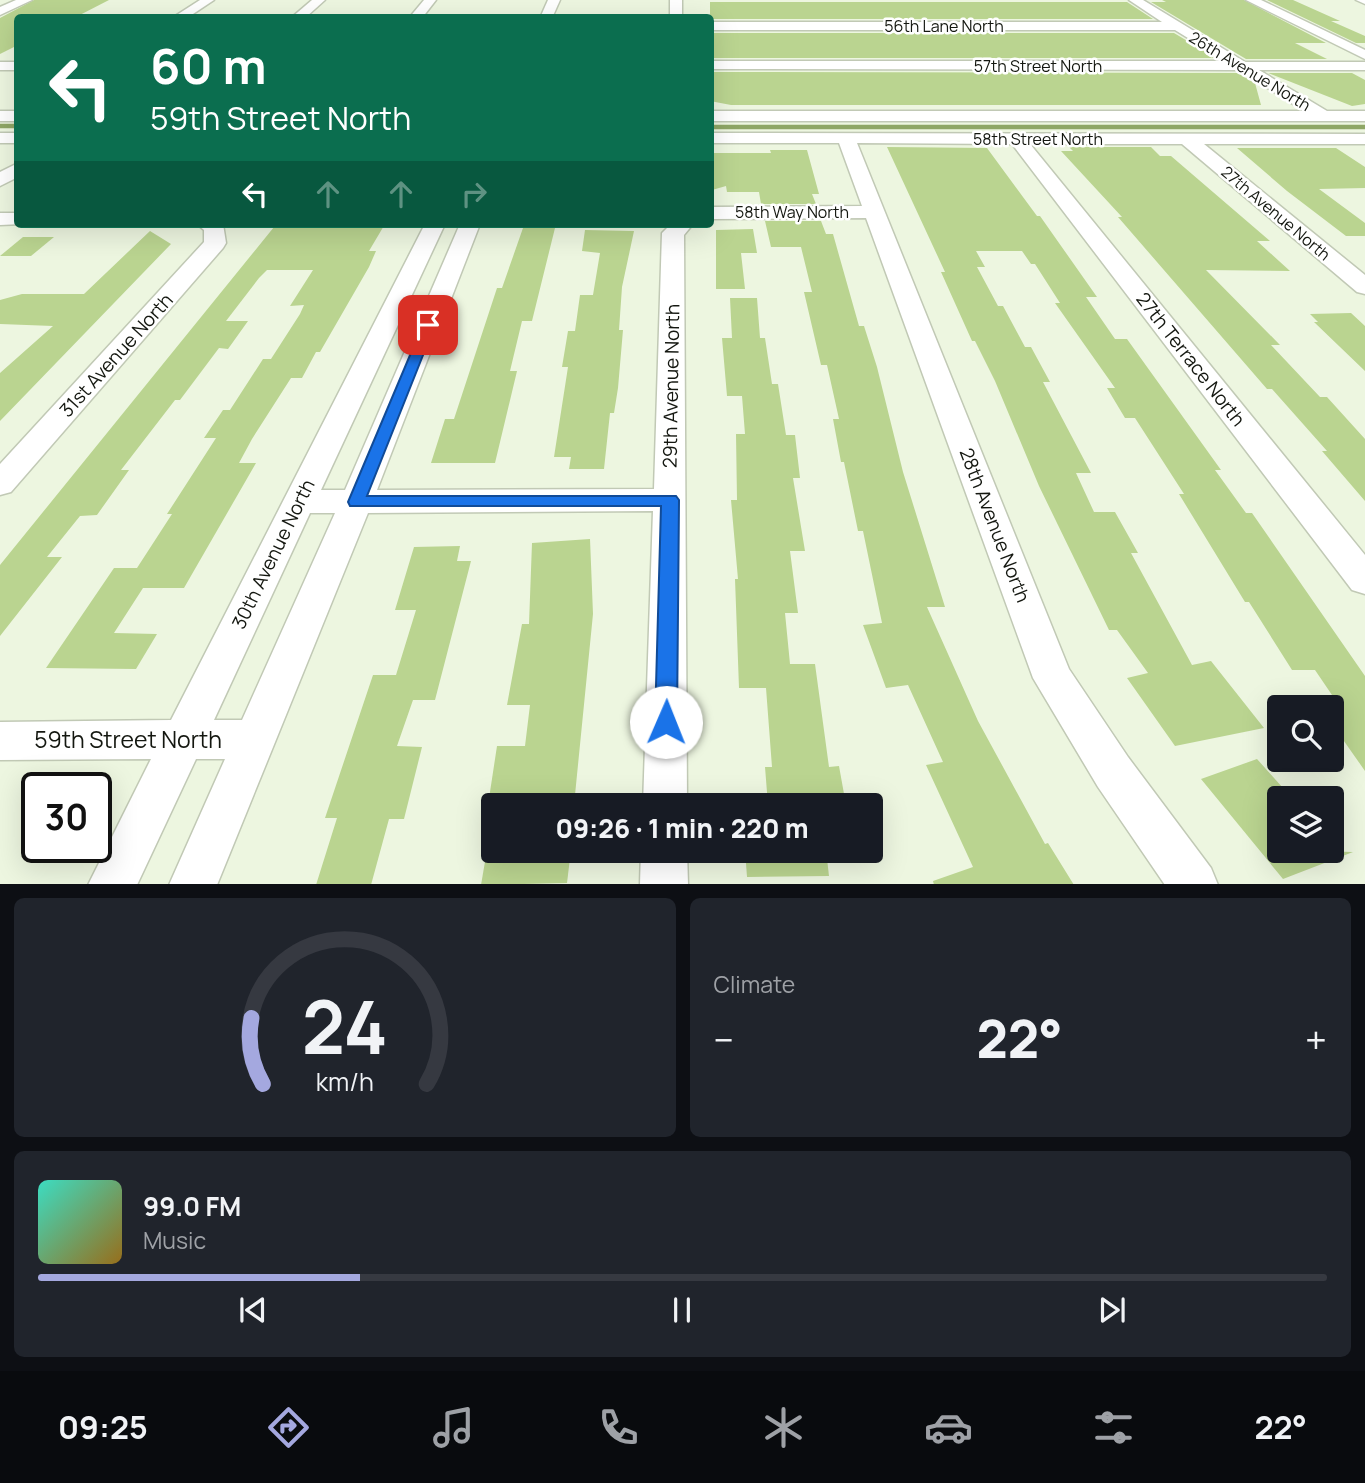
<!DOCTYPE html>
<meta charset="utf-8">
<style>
body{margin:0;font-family:Manrope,sans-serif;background:#20242c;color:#f1f3f6;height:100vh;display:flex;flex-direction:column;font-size:26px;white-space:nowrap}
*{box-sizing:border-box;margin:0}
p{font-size:23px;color:#9ea1a6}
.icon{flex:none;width:38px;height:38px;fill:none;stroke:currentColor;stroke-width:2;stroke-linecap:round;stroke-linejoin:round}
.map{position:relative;height:884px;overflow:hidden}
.panel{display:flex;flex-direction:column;gap:14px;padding:14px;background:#0d0f14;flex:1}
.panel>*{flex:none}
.guide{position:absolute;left:14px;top:14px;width:700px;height:214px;border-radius:7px;box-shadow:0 7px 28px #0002;background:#0b6e4f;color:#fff;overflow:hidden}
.buttons{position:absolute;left:1267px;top:695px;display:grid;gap:14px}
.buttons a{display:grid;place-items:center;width:77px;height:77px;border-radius:7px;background:#171b24;box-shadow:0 7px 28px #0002;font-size:35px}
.speed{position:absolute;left:21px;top:772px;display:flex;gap:14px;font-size:35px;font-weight:700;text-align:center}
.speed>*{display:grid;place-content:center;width:91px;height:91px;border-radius:50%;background:#171b24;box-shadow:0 7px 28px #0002;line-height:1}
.speed .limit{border:4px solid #111;border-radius:10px;background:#fff;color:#111}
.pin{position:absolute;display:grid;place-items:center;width:60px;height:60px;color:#fff;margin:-30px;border-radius:14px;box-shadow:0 4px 10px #0006}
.me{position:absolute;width:77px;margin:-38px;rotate:1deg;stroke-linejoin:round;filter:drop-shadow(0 0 5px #0008)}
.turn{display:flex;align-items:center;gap:24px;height:147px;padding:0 21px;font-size:32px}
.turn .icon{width:91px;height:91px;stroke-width:2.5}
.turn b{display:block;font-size:49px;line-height:60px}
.lanes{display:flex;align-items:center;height:66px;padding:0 21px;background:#0003;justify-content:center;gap:35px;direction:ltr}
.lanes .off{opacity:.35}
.big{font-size:52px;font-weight:800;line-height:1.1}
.panel .widget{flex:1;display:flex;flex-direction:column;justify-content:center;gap:10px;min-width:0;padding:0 24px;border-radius:10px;background:#20242c}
.panel .dial{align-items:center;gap:0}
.dial svg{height:182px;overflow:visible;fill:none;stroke:#363941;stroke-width:7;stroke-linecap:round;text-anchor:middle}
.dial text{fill:#f1f3f6;stroke:none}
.song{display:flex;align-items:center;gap:21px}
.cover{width:84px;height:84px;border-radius:10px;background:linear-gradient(135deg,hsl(170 70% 55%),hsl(40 70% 35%))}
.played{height:7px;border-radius:4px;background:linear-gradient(90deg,#a4a8df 25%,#363941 25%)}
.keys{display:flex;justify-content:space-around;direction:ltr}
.heat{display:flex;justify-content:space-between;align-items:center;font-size:38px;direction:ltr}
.panel .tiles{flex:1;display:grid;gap:14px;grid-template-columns:1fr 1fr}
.widget:last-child{grid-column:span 2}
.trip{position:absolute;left:481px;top:793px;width:402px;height:70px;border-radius:7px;background:#171b24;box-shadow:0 7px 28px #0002;font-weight:800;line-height:70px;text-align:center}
.tabs{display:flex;height:112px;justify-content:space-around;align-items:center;background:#090b0e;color:#9ea1a6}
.tabs .icon{width:49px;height:49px}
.tabs .selected{color:#a4a8df}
.tabs b{font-size:32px;color:#f1f3f6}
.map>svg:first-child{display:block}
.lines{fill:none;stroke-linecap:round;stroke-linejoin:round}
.stream{stroke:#8ea665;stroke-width:4.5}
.building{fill:#bad490}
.minor-casing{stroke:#c1c9b5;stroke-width:3}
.minor{fill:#fff;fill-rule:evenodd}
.route{fill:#1a73e8;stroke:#114b97;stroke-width:2}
.labels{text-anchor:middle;stroke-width:5;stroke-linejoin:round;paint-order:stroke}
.far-street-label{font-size:16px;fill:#141710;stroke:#fff}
.street-label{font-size:19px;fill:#141710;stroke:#fff}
.near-street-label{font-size:23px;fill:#141710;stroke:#fff}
</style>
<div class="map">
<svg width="1365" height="885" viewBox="0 0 1365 885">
<rect width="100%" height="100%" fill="#edf6e0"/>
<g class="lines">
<g class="stream">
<polyline points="0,126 18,126"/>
<polyline points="710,127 1365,127"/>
</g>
</g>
<g class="building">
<polygon points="34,0 109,0 74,18 18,18 18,45 0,54 0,18"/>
<polygon points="1162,0 1244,0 1326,43 1295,43 1327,59 1246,59 1151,2 1166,2"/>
<polygon points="1267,0 1293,0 1340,21 1331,21 1365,36 1365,43 1356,43"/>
<polygon points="710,2 1127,2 1153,19 710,19"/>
<polygon points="710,33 1174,33 1216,58 710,58"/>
<polygon points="710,72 1238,73 1255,83 1261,105 731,105 710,101"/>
<polygon points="1268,73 1352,73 1365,80 1365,104 1352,106"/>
<polygon points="887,147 987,148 1037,216 1040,216 1097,297 1086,297 1115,339 1127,339 1221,470 1215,470 1246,513 1252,513 1365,676 1365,771 1332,724 1332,695 1315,670 1292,670 1249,602 1245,602 1179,494 1184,494 1135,418 1125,418 1107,388 1115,388 1055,303 1060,303 1035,264 1031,264 1022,251 976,251 985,267 977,267 998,306 1003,306 1025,347 1031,347 1050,382 1043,382 1091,473 1076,473 1094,512 1115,512 1138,553 1131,553 1192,665 1211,661 1264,728 1175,746 1127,678 1148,673 1117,630 1109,630 1039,486 995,381 975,341 972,341 941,272 945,272"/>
<polygon points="1069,147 1151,147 1160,156 1171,156 1270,241 1257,241 1290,271 1206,270 1280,345 1271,345 1320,397 1327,397 1365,439 1365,501 1322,451 1327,451 1272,389 1267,389 1118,217 1122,217 1061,151 1073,151"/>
<polygon points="1237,148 1336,148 1365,167 1365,188 1319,189 1365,223 1365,236 1346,236 1287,191"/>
<polygon points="770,150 807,150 819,194 812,194 816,204 761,204 759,192 727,192 726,186 712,190 711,153 771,153"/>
<polygon points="765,221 821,221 826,234 833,234 859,326 864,326 877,367 903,472 945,607 927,607 978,721 1045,844 1048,843 1074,885 934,885 933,881 973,867 926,765 943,762 908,685 886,688 863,625 882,623 863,531 858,531 844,462 841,462 833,419 839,419 827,365 821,365 804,292 812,292 801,247 771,247"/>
<polygon points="385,224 369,251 376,251 369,267 320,352 316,352 302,378 291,378 252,439 239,463 256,463 184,588 143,588 114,633 157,634 136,669 46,668 114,568 137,568 172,514 167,514 216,438 204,438 223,410 230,410 263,359 271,359 300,314 304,305 290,306 313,270 267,270 259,278 226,321 248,321 228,349 219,348 180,400 175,400 121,470 129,470 97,515 80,516 47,557 62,557 0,636 0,565 274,227"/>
<polygon points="523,228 555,228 532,321 522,321 510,371 517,371 495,463 431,463 445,419 454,419 497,288 502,288"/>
<polygon points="753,229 757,253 741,253 745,289 716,289 716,230"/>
<polygon points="585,230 634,231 622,287 619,330 623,330 618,388 614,413 610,413 604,469 569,469 571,457 554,457 568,367 562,367 568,331 575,331 580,295 593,295 600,253 582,251"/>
<polygon points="150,231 171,244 0,421 0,373 53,326 0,324 0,300 22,294 84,294"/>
<polygon points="23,237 54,237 31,256 0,256"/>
<polygon points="730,298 757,298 760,338 765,338 772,384 778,384 786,435 795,435 800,478 793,478 805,551 790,551 798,613 785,613 790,664 815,664 829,767 839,766 846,805 768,805 765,767 772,767 766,688 739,688 735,579 738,579 731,500 737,500 736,434 745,434 742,396 727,396 722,338 732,338"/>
<polygon points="1351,313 1365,326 1365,371 1314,322 1318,322 1310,314"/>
<polygon points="590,539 593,614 574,805 488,805 497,746 525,746 530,705 507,705 522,624 529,624 532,543"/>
<polygon points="460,546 457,561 471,561 435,700 413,700 397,746 422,747 404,819 389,819 371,885 316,885 337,818 325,818 373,675 396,675 416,610 395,610 414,547"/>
<polygon points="1257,759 1292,798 1279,798 1279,850 1353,852 1283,879 1201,779"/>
<polygon points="487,850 571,850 567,883 481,885"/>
<polygon points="745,850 826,850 829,876 747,877"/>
</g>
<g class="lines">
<g class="minor-casing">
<g id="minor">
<polygon points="16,0 32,0 0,15 0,7"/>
<polygon points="200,0 214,0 187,18 172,18"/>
<polygon points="312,0 325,0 305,18 291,18"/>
<polygon points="424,0 436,0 422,18 409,18"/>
<polygon points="548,0 560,0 552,18 540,18"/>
<rect x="670" y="0" width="12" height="18"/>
<polygon points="1129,0 1143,0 1245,62 1365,62 1365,70 1259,70 1327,111 1365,111 1365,121 710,121 710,111 1304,111 1239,70 710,69 710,61 1225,61 1175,30 710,30 710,22 1162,22"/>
<polygon points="1246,0 1261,0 1365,50 1365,59"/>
<polygon points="1356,0 1365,0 1365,4"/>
<rect x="0" y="62" width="18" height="8"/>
<rect x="0" y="111" width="18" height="10"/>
<rect x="0" y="133" width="18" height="10"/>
<polygon points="710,133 1365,134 1365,144 1204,144 1365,275 1365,294 1357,292 1182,144 1030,144 1365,555 1365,594 1352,590 1012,144 857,143 1069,669 1128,757 1211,868 1218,885 1165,885 1098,787 1033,678 866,218 710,219 710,207 862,206 839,143 710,143"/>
<polygon points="18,163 18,177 0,186 0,172"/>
<polygon points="0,213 18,213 18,224 23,224 0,225"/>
<polygon points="197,224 223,224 226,243 223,248 11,492 0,495 0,464 204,242 204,230"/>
<path d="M425 224H445L321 490H345L460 224H480L377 490 654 489 662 233 671 224H693L684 235 687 805H643L653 511 368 513 217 885H169L225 759H196L137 885H88L151 759 0 760V722L171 720ZM310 513H335L242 720H214Z"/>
<polygon points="641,850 687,850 688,885 640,885"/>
</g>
</g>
<use href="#minor" class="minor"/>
</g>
<polygon class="route" points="424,322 435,325 367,496 676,496 679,500 677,722 674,729 666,732 659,729 655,722 661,506 350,506 348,502"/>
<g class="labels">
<g class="far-street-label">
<text x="944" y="32">56th Lane North</text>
<text x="1038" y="72">57th Street North</text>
<text transform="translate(1250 71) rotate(31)" y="6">26th Avenue North</text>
<text x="1038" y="145">58th Street North</text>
<text x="792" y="218">58th Way North</text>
<text transform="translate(1276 213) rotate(40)" y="6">27th Avenue North</text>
</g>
<g class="street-label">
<text transform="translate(116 355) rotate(-48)" y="7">31st Avenue North</text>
<text transform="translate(1191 359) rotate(52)" y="7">27th Terrace North</text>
<text transform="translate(671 386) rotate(-89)" y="7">29th Avenue North</text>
<text transform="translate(995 525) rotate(69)" y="7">28th Avenue North</text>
<text transform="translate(273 554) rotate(-64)" y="7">30th Avenue North</text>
</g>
<g class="near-street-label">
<text x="128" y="748">59th Street North</text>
</g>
</g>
</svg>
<div class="buttons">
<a><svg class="icon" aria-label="search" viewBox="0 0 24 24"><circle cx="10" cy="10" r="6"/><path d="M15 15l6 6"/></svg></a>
<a><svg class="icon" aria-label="layers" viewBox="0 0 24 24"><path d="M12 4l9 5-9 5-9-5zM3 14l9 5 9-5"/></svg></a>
</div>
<div class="speed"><div class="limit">30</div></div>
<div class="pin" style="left:428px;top:325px;background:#d93025"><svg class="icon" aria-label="arrive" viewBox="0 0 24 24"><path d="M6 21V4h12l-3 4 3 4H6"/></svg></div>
<svg class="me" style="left:666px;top:722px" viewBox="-20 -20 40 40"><circle r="19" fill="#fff"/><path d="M0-13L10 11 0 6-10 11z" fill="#1a73e8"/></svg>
<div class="trip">09:26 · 1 min · 220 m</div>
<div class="guide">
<div class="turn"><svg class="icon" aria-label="left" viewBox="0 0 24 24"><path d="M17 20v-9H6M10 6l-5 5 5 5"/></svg><div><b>60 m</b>59th Street North</div></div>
<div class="lanes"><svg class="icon" aria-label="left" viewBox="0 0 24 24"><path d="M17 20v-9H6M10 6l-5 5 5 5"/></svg><svg class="icon off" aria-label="ahead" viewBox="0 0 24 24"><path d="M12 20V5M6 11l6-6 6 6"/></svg><svg class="icon off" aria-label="ahead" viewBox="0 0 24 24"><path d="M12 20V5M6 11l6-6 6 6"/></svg><svg class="icon off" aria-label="right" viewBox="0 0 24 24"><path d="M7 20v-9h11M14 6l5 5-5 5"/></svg></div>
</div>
</div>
<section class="panel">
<div class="tiles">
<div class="widget dial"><svg viewBox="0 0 100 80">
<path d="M14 69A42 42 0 1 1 86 69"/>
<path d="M14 69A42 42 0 0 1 9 40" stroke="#a4a8df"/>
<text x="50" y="56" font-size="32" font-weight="700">24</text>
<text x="50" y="72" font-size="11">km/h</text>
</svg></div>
<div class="widget"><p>Climate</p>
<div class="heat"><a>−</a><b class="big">22°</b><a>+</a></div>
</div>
<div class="widget">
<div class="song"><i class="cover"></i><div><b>99.0 FM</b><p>Music</p></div></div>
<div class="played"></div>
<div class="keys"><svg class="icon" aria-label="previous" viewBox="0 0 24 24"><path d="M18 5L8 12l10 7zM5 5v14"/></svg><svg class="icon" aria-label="pause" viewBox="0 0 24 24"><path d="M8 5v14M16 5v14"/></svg><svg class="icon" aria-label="next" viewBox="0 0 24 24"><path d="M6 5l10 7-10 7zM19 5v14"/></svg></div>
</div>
</div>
</section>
<nav class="tabs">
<b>09:25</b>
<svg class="icon selected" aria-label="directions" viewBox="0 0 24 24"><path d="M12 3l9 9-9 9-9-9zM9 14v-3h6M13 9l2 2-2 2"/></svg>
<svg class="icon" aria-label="music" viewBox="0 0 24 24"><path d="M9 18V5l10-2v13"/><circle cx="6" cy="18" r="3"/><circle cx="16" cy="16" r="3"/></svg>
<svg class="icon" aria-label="phone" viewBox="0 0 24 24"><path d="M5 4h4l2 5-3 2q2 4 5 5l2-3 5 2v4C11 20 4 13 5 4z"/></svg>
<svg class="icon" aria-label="climate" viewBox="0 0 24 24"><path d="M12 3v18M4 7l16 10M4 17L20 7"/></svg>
<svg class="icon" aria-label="car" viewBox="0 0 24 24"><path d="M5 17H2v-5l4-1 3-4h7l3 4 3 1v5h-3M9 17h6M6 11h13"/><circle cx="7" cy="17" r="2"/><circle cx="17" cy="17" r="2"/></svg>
<svg class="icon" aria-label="filters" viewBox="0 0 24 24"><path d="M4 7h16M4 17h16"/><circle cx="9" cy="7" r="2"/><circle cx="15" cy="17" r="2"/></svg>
<b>22°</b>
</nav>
